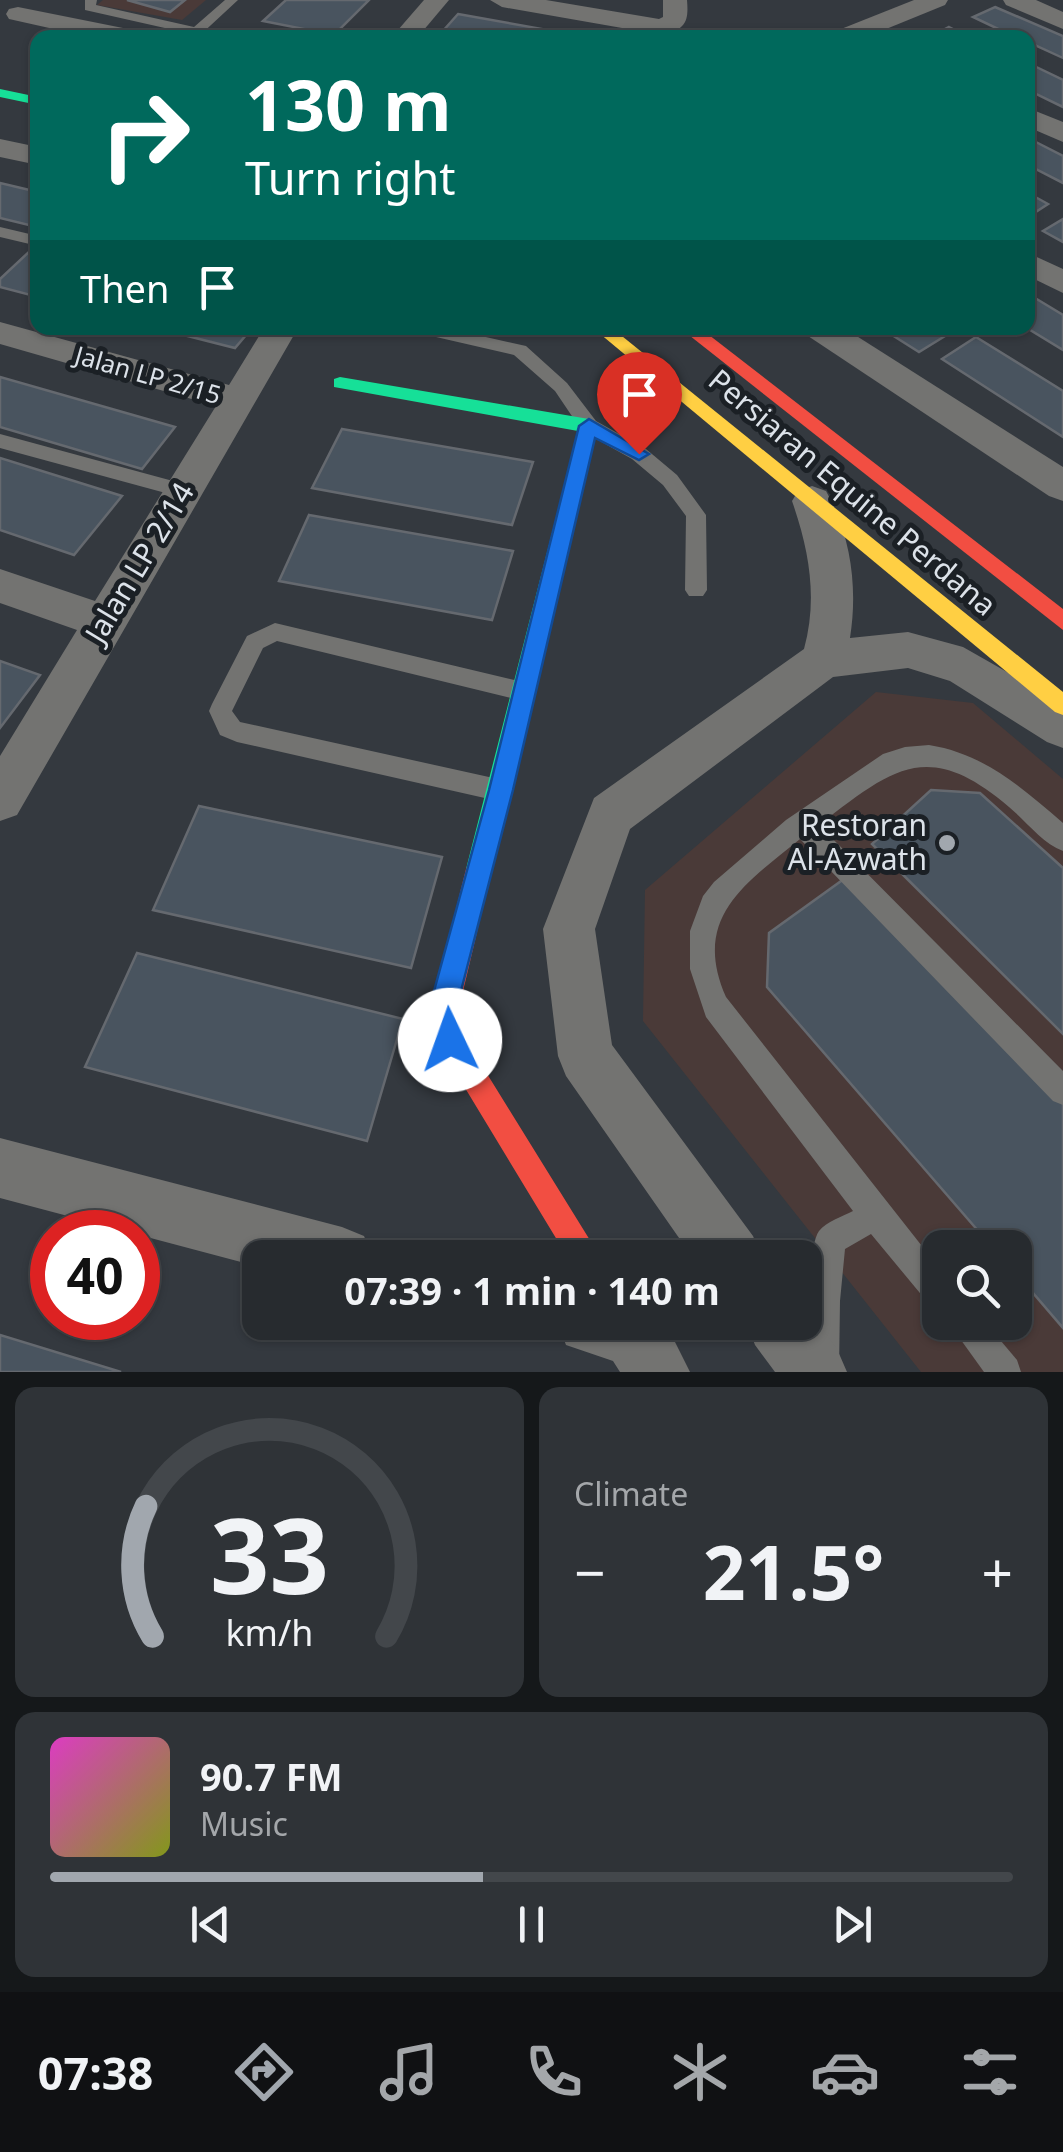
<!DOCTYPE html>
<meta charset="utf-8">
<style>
body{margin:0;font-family:"Noto Sans",sans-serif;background:#2f3337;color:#f1f3f6;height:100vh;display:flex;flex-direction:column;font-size:38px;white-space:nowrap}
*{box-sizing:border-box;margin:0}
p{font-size:32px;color:#a4a7aa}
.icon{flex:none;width:55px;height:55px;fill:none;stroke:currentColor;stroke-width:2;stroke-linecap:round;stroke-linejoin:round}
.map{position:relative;height:1372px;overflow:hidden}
.drawer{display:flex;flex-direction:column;gap:15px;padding:15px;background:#15181a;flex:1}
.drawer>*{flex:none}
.banner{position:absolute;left:30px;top:30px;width:1005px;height:305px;border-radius:20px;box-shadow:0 2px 8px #0004,0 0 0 2px #43474b;background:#00695c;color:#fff;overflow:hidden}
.tools{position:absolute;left:922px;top:1230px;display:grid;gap:20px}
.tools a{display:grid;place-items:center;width:110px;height:110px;border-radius:20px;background:#272b2f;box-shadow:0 2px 8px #0004,0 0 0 2px #43474b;font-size:50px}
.speed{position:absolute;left:30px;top:1210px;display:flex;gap:20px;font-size:50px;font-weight:700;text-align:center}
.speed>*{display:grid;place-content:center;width:130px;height:130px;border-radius:50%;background:#272b2f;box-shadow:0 2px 8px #0004,0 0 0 2px #43474b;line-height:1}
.speed .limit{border:15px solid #d22;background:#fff;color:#111}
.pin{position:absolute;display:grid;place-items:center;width:85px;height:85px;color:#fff;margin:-102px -42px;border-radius:50% 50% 50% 0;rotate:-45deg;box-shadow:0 0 10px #0007}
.pin .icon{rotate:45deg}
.me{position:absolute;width:110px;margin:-55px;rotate:357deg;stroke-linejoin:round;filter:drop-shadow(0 0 8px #0008)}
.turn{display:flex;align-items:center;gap:35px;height:210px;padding:0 50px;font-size:45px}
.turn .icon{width:130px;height:130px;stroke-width:2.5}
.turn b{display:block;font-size:70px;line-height:85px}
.then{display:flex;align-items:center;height:95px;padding:0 50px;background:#0003;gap:20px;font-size:38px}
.big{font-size:75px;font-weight:700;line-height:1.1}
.drawer .card{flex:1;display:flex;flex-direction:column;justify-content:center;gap:15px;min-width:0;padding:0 35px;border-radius:20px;background:#2f3337}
.drawer .dial{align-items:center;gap:0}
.dial svg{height:260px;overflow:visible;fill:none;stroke:#43474b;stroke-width:7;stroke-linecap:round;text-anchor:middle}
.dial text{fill:#f1f3f6;stroke:none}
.song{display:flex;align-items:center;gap:30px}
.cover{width:120px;height:120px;border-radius:15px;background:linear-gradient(135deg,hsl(310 70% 55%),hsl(70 70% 35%))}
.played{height:10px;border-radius:5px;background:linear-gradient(90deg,#a1a7ae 45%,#43474b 45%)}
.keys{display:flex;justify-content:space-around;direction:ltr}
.heat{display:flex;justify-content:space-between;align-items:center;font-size:55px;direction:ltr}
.drawer .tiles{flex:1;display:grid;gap:15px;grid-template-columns:1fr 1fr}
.card:last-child{grid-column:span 2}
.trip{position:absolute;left:242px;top:1240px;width:580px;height:100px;border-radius:20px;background:#272b2f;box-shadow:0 2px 8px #0004,0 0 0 2px #43474b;font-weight:700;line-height:100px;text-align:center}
.tabs{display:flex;height:160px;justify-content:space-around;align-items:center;background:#101113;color:#a4a7aa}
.tabs .icon{width:70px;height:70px}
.tabs .current{color:#a1a7ae}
.tabs b{font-size:45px;color:#f1f3f6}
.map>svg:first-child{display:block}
.commercial{fill:#4a3a38;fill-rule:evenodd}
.building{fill:#49545f;stroke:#65696f;stroke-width:2.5}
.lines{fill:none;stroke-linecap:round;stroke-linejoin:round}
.lane{fill:#737371;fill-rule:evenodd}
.street{fill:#737371;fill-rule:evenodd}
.fast{fill:#16e098;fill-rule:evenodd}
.slow{fill:#ffcf43;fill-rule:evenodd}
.jam{fill:#f24e42;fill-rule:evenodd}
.route{fill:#1a73e8;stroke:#114b97;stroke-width:2.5}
.poi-dot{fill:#a1a7ae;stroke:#1b2025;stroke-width:4}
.labels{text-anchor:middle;stroke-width:10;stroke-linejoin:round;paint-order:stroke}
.far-street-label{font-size:25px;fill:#dce2e9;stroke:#1b2025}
.street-label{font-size:30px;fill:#dce2e9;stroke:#1b2025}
.poi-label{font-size:30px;fill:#dce2e9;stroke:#1b2025;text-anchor:end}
</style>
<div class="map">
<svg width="1063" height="1372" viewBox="0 0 1063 1372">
<rect width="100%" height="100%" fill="#34393f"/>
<g class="commercial">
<polygon points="103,0 206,0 182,20 97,5"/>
<path d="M876 692 973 703 1063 779V1372H921L643 1021 645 890ZM940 1248H1015V1322H940Z"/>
</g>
<g class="building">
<polygon points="127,0 185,0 170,12"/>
<polygon points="286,0 369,0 334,35 263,21"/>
<polygon points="995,7 1063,36 1063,58 1028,42 1028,38 1017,38 973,17"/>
<polygon points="458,14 592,38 482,38 443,31"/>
<polygon points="949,27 971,38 928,38"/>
<polygon points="1028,63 1063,80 1063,107 1028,90"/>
<polygon points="1028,138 1063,156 1063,183 1028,165"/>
<polygon points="0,183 38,192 37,227 0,218"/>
<polygon points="1028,193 1048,204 1028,217"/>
<polygon points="1063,219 1063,242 1043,231"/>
<polygon points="31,250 38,251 38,297 0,287 0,279"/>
<polygon points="1035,298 1063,315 1063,350 1027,328 1028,303"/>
<polygon points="156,328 252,328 235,348"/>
<polygon points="881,328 958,328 919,352"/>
<polygon points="976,337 1063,391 1063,437 942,359"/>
<polygon points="0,377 175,427 142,469 0,427"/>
<polygon points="342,429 533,462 512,525 312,488"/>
<polygon points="0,458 122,496 74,555 0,530"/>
<polygon points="309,515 513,551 492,620 279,581"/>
<polygon points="0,661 40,675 0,728"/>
<polygon points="931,790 980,793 1063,868 1063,1034 872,844"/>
<polygon points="199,806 442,857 411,968 153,910"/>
<polygon points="844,879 1063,1103 1063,1328 1015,1272 1015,1248 993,1248 767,987 769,933"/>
<polygon points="137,953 403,1019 367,1141 85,1067"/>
<polygon points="0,1335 121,1372 0,1372"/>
</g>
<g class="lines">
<g class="lane">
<polygon points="85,0 97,0 96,5 194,27 225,0 238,0 197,38 183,38 187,33 85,10"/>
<polygon points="0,227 38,236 38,246 0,237"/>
<polygon points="414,328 446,328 526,346 567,383 596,421 646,449 677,475 706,515 707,590 703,596 689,596 685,590 686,516 663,485 632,459 582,431 555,391 514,355 423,334"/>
<polygon points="0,434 184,484 194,491 184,498 0,448"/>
<polygon points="275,623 531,684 534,691 531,698 523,701 277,641 263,648 232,711 240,722 498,779 507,782 510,790 507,798 498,801 237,742 220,735 209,711 212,704 247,636"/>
<path d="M929 745C985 754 1022 788 1063 823V851C1042 843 1026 821 1009 807 928 738 893 768 819 825L1063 1071V1105L1053 1101 800 839C745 884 691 918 726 997L940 1269V1309L929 1304 871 1234 845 1249 840 1301 839 1372H807C807 1345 806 1249 819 1231 826 1222 843 1216 853 1211L706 1017 690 969V931L703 896 714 882 786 820 883 754 905 747Z"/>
<polygon points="948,1322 985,1322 1017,1360 1021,1372 984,1372"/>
</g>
<g class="street">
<polygon points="424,0 449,0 417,38 391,38"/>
<path d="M490 0H546L659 19 663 17V0H687C689 23 685 29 662 35L502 7Z"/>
<polygon points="914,0 948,0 945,5 864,38 828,38 831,33"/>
<polygon points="1003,0 1036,0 1063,12 1063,29 1006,5"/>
<polygon points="18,7 133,30 145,38 94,38 9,19 6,14 9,9"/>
<polygon points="1028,108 1063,122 1063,142 1028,127"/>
<polygon points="0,139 38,147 38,165 0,157"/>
<polygon points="1028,253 1063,269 1063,293 1028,276"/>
<polygon points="0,322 229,385 264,328 298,328 17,815 0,821 0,756 77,630 0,603 0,569 95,601 216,406 0,344"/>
<polygon points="803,328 844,328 1063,467 1063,501 1049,496 808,336"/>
<path d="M812 486 826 491C851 535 858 588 850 638L908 632 963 647 1063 704V748L1047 742 950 681 908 668 833 677 630 829 595 929 612 1045 753 1236 762 1258H693L566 1076 558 1056 543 929 594 798 804 649C818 598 809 550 792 501L798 491Z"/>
<polygon points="0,1138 342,1227 364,1236 373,1258 260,1258 260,1267 0,1198"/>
<polygon points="805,1305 837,1349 847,1372 775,1372 755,1345 746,1322 805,1322"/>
<polygon points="557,1322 678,1322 672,1336 690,1372 620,1372 613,1361 566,1345"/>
</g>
<g class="fast">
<polygon points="0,89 38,97 38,105 0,97"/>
<polygon points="340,377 589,419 598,426 492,869 488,878 479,881 470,878 466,869 578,431 334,387 334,379"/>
</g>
<polygon class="slow" points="593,328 612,328 1063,692 1063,715 1055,712"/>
<g class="jam">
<polygon points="680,328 700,328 1063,609 1063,630"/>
<polygon points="479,857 488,860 492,869 459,1008 463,1035 601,1258 568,1258 436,1040 431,1008 466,869 470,860"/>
</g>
</g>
<path class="route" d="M589 419 649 454 639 460 595 438 513 790 461 991C458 1011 468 1032 460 1050L450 1054 441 1050C433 1031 430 1011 434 991L489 790 579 426Z"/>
<circle class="poi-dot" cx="947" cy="843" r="10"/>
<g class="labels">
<g class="far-street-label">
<text transform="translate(148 375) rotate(16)" y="9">Jalan LP 2/15</text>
</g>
<g class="street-label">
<text transform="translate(852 493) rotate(40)" y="10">Persiaran Equine Perdana</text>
<text transform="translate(140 563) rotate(-59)" y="10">Jalan LP 2/14</text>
</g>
<g class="poi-label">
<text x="927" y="836">Restoran<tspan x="927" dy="34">Al-Azwath</tspan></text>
</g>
</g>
</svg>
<div class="tools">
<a><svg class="icon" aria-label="search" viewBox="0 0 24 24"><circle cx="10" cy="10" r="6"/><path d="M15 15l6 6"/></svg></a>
</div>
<div class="speed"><div class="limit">40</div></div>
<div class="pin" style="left:639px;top:454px;background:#d93025"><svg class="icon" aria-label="arrive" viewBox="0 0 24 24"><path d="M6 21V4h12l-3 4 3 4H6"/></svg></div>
<svg class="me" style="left:450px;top:1040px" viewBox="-20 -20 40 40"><circle r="19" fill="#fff"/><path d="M0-13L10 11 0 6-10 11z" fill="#1a73e8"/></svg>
<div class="trip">07:39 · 1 min · 140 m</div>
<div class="banner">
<div class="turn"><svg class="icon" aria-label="right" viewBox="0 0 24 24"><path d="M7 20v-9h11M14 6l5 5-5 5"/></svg><div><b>130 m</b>Turn right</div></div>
<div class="then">Then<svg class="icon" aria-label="arrive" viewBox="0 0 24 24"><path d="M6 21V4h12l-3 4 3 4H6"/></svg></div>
</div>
</div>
<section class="drawer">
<div class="tiles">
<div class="card dial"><svg viewBox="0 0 100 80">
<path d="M14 69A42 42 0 1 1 86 69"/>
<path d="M14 69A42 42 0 0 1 12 29" stroke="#a1a7ae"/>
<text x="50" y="56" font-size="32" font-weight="700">33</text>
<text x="50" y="72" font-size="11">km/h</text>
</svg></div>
<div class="card"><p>Climate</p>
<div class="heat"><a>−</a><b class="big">21.5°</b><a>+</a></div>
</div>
<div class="card">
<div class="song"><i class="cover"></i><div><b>90.7 FM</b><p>Music</p></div></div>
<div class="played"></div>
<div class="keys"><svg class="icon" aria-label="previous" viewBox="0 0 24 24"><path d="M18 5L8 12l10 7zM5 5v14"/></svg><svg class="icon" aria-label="pause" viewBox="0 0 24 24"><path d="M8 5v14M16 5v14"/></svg><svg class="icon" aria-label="next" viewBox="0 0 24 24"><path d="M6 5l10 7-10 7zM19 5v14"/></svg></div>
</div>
</div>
</section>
<nav class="tabs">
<b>07:38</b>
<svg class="icon current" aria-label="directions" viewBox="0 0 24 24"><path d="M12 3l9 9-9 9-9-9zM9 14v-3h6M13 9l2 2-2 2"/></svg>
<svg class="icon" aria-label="music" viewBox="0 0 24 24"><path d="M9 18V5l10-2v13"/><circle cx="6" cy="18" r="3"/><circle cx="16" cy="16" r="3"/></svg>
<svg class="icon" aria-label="phone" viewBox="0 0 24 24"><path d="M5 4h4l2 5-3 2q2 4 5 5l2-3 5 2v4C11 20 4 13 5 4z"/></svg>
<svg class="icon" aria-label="climate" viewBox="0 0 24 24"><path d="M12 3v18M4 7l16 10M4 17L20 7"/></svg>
<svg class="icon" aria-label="car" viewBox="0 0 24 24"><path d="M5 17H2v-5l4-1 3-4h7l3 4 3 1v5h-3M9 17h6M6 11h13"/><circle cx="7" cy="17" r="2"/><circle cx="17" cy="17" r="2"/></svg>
<svg class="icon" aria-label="filters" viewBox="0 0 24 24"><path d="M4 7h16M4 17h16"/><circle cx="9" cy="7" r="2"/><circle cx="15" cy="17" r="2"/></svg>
</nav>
